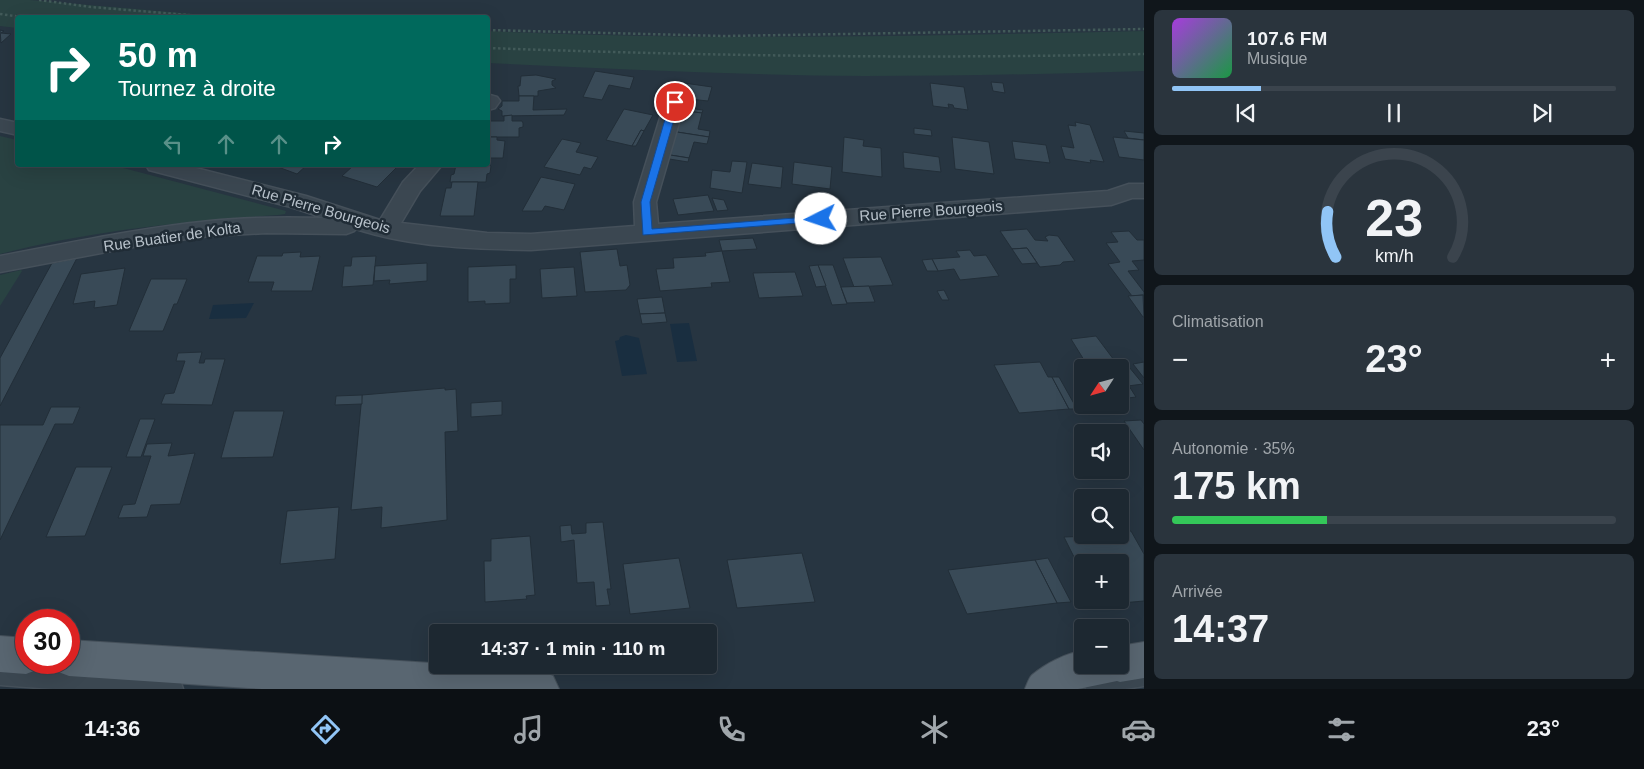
<!DOCTYPE html>
<html lang="fr">
<meta charset="utf-8">
<style>
body{margin:0;font-family:Arial,sans-serif;background:#2a343d;color:#f1f3f6;height:100vh;display:flex;flex-direction:column;font-size:19px;white-space:nowrap}
*{box-sizing:border-box;margin:0}
p{font-size:16px;color:#a0a6ab}
.icon{flex:none;width:28px;height:28px;fill:none;stroke:currentColor;stroke-width:2;stroke-linecap:round;stroke-linejoin:round}
.map{position:relative;flex:1;overflow:hidden}
.sheet{display:flex;flex-direction:column;gap:10px;padding:10px;background:#10161b;width:500px}
.sheet>*{flex:none}
.hud{position:absolute;left:15px;top:15px;width:475px;height:152px;border-radius:5px;box-shadow:0 5px 20px #0002,0 0 0 1px #3b444d;background:#00695c;color:#fff;overflow:hidden}
.needle{width:32px;rotate:234deg}
.buttons{position:absolute;left:1074px;top:359px;display:grid;gap:10px}
.buttons a{display:grid;place-items:center;width:55px;height:55px;border-radius:5px;background:#1d2831;box-shadow:0 5px 20px #0002,0 0 0 1px #3b444d;font-size:25px}
.speed{position:absolute;left:15px;top:609px;display:flex;gap:10px;font-size:25px;font-weight:700;text-align:center}
.speed>*{display:grid;place-content:center;width:65px;height:65px;border-radius:50%;background:#1d2831;box-shadow:0 5px 20px #0002,0 0 0 1px #3b444d;line-height:1}
.speed .limit{border:8px solid #d22;background:#fff;color:#111}
.pin{position:absolute;display:grid;place-items:center;width:42px;height:42px;color:#fff;margin:-21px;border:2px solid #fff;border-radius:50%;box-shadow:0 1px 5px #0007}
.me{position:absolute;width:55px;margin:-28px;rotate:266deg;stroke-linejoin:round;filter:drop-shadow(0 0 4px #0008)}
.turn{display:flex;align-items:center;gap:18px;height:105px;padding:0 20px;font-size:22px}
.turn .icon{width:65px;height:65px;stroke-width:2.5}
.turn b{display:block;font-size:35px;line-height:42px}
.lanes{display:flex;align-items:center;height:48px;padding:0 20px;background:#0003;justify-content:center;gap:25px;direction:ltr}
.lanes .off{opacity:.35}
.big{font-size:38px;font-weight:600;line-height:1.1}
.sheet .tile{flex:1;display:flex;flex-direction:column;justify-content:center;gap:8px;min-width:0;padding:0 18px;border-radius:8px;background:#2a343d}
.sheet .dial{align-items:center;gap:0}
.dial svg{height:130px;overflow:visible;fill:none;stroke:#3b444d;stroke-width:7;stroke-linecap:round;text-anchor:middle}
.dial text{fill:#f1f3f6;stroke:none}
.song{display:flex;align-items:center;gap:15px}
.cover{width:60px;height:60px;border-radius:8px;background:linear-gradient(135deg,hsl(280 70% 55%),hsl(140 70% 35%))}
.played{height:5px;border-radius:2px;background:linear-gradient(90deg,#91c5f6 20%,#3b444d 20%)}
.keys{display:flex;justify-content:space-around;direction:ltr}
.heat{display:flex;justify-content:space-between;align-items:center;font-size:28px;direction:ltr}
.charge{height:8px;border-radius:4px;background:linear-gradient(90deg,#34c759 35%,#3b444d 0)}
.trip{position:absolute;left:429px;top:624px;width:288px;height:50px;border-radius:5px;background:#1d2831;box-shadow:0 5px 20px #0002,0 0 0 1px #3b444d;font-weight:600;line-height:50px;text-align:center}
.menu{display:flex;height:80px;justify-content:space-around;align-items:center;background:#0c1014;color:#a0a6ab}
.menu .icon{width:35px;height:35px}
.menu .current{color:#91c5f6}
.menu b{font-size:22px;color:#f1f3f6}
main{display:flex;flex:1;min-height:0}
.map>svg:first-child{display:block}
.green{fill:#294242}
.water{fill:#192e40}
.building{fill:#394a57;stroke:#222e38}
.lines{fill:none;stroke-linecap:round;stroke-linejoin:round}
.lane-casing{stroke:#45505a;stroke-width:3}
.street-casing{stroke:#45505a;stroke-width:3}
.primary-casing{stroke:#45505a;stroke-width:2}
.path{stroke:#425a59;stroke-width:2.5;stroke-dasharray:2.5 2.5;stroke-linecap:butt}
.lane{fill:#3b4751;fill-rule:evenodd}
.street{fill:#3b4751;fill-rule:evenodd}
.primary{fill:#596671;fill-rule:evenodd}
.route{fill:#1a73e8;stroke:#114b97}
.labels{text-anchor:middle;stroke-width:5;stroke-linejoin:round;paint-order:stroke}
.street-label{font-size:15px;fill:#b8c2cb;stroke:#202c36}
</style>
<main>
<div class="map">
<svg width="1144" height="689" viewBox="0 0 1144 689">
<rect width="100%" height="100%" fill="#273541"/>
<g class="green">
<polygon points="0,0 30,0 229,17 18,18 17,28 0,26"/>
<path d="M488 31C706 41 925 36 1144 31V71C1051 74 958 76 865 76 739 75 613 69 488 63Z"/>
<path d="M0 136 17 140 18 165H112L286 211 285 214 278 215C186 221 89 231 0 254Z"/>
<polygon points="21,270 22,271 0,306 0,275"/>
</g>
<g class="water">
<polygon points="254,303 246,318 209,319 213,305"/>
<polygon points="689,323 697,361 677,362 670,324"/>
<polygon points="626,335 639,338 647,374 622,376 615,341 619,340 620,337"/>
</g>
<g class="building">
<polygon points="0,30 4,31 1,33 11,34 1,43"/>
<polygon points="595,71 634,77 630,89 609,85 602,100 583,97"/>
<polygon points="536,75 556,79 552,81 552,85 556,88 538,91 538,96 519,96 518,86 520,86 521,76"/>
<polygon points="991,82 1003,83 1005,93 993,91"/>
<polygon points="684,83 712,87 708,101 680,98"/>
<polygon points="930,83 964,87 968,110 954,108 953,105 948,104 949,108 933,106"/>
<polygon points="519,96 534,96 533,110 567,109 564,115 502,116 502,111 498,109 502,106 502,101 519,101"/>
<polygon points="680,107 703,110 702,113 678,110"/>
<polygon points="624,109 653,115 644,131 641,130 632,146 606,140"/>
<polygon points="678,110 702,113 698,129 710,131 709,137 677,132 678,126 674,126"/>
<polygon points="512,115 512,121 522,121 523,123 523,127 519,128 519,137 488,137 488,121 504,121 504,116"/>
<polygon points="1075,122 1090,125 1104,162 1090,160 1091,163 1065,159 1061,146 1074,148 1068,125 1076,126"/>
<polygon points="914,128 931,130 932,136 914,134"/>
<polygon points="641,130 644,131 636,146 632,146"/>
<polygon points="1124,131 1144,133 1144,140 1128,138"/>
<polygon points="677,132 709,137 707,144 694,142 689,158 664,154 670,137 675,138"/>
<polygon points="488,137 497,137 497,140 505,141 503,158 488,158"/>
<polygon points="844,137 864,140 863,146 881,148 882,177 842,172"/>
<polygon points="952,137 989,142 994,174 955,169"/>
<polygon points="1113,137 1144,140 1144,160 1119,157"/>
<polygon points="562,139 581,143 576,152 598,157 591,169 584,167 580,175 544,167"/>
<polygon points="1012,141 1046,145 1050,163 1015,159"/>
<polygon points="903,152 939,157 941,172 904,168"/>
<polygon points="664,154 689,158 688,162 663,158"/>
<polygon points="732,161 747,162 742,193 710,188 712,170 730,172"/>
<polygon points="794,162 832,167 830,189 792,184"/>
<polygon points="752,163 783,167 781,188 748,184"/>
<polygon points="488,164 491,166 490,173 487,174 486,182 450,182 451,175 454,174 456,165"/>
<polygon points="280,165 307,165 297,174 278,167"/>
<polygon points="354,165 399,165 377,187 342,176"/>
<polygon points="541,177 575,184 564,210 545,206 542,211 522,211"/>
<polygon points="452,182 478,182 474,216 440,216 446,188 451,188"/>
<polygon points="708,195 714,211 678,215 673,199"/>
<polygon points="712,198 724,200 728,210 717,211"/>
<polygon points="1027,229 1035,240 1048,241 1045,237 1049,235 1058,236 1075,261 1063,262 1060,265 1040,267 1027,248 1012,249 1000,231"/>
<polygon points="1129,231 1137,240 1144,240 1144,260 1132,261 1139,270 1128,271 1144,292 1144,295 1132,296 1108,264 1120,262 1106,243 1118,242 1111,232"/>
<polygon points="753,238 757,249 722,251 719,240"/>
<polygon points="1027,248 1037,263 1022,264 1012,249"/>
<polygon points="617,249 620,266 627,265 630,285 626,290 585,292 580,252"/>
<polygon points="970,250 974,256 986,255 999,276 960,280 954,269 938,271 932,259 960,257 956,251"/>
<polygon points="722,251 730,282 711,283 712,287 660,291 656,269 674,268 673,258 706,256 705,253"/>
<polygon points="301,252 300,257 320,256 312,291 271,291 274,282 248,282 257,256 282,256 283,253"/>
<polygon points="376,256 373,285 342,287 344,266 351,266 352,257"/>
<polygon points="881,257 893,285 854,287 843,258"/>
<polygon points="77,258 0,406 0,358 52,263"/>
<polygon points="932,259 938,271 927,271 922,260"/>
<polygon points="427,263 427,281 389,284 390,280 374,281 375,266"/>
<polygon points="516,265 516,279 510,279 510,303 485,304 485,301 468,302 468,267"/>
<polygon points="818,265 833,265 847,304 832,305"/>
<polygon points="818,265 826,286 816,287 809,266"/>
<polygon points="574,267 577,296 542,298 540,269"/>
<polygon points="125,268 117,305 94,308 95,301 73,304 81,274"/>
<polygon points="795,272 803,296 759,298 753,273"/>
<polygon points="151,279 187,279 177,304 174,304 163,331 129,331"/>
<polygon points="869,286 875,302 847,303 841,287"/>
<polygon points="944,290 949,300 942,300 937,291"/>
<polygon points="1143,295 1144,317 1143,317 1128,296"/>
<polygon points="662,297 665,313 640,314 637,299"/>
<polygon points="665,313 667,322 642,324 640,314"/>
<polygon points="1096,336 1120,368 1089,368 1071,339"/>
<polygon points="202,352 199,363 204,363 205,359 225,359 212,405 161,404 165,394 174,393 185,361 176,361 178,353"/>
<polygon points="1040,362 1048,377 1052,377 1069,409 1019,413 994,365"/>
<polygon points="1144,362 1144,378 1133,364"/>
<polygon points="1129,367 1143,384 1120,387 1120,368"/>
<polygon points="1052,377 1059,377 1077,409 1069,409"/>
<polygon points="1129,386 1136,397 1120,399 1120,387"/>
<polygon points="445,388 445,390 456,389 458,431 445,432 447,520 381,528 382,507 351,510 362,395"/>
<polygon points="362,395 362,404 335,405 336,396"/>
<polygon points="502,401 502,415 471,417 471,403"/>
<polygon points="51,407 80,407 73,424 55,424 0,540 0,425 43,425"/>
<polygon points="234,411 284,411 273,457 221,458"/>
<polygon points="140,419 155,419 141,457 126,457"/>
<polygon points="1141,420 1144,424 1144,450 1124,421"/>
<polygon points="172,443 168,456 195,453 180,504 151,505 147,517 118,518 123,505 135,504 151,456 143,456 147,444"/>
<polygon points="76,467 112,467 85,536 46,537"/>
<polygon points="339,507 335,559 280,564 287,511"/>
<polygon points="603,522 611,589 607,589 610,605 596,606 594,582 577,583 574,540 561,542 560,526 571,525 572,534 586,533 586,523"/>
<polygon points="1131,531 1144,554 1144,601 1099,605 1097,600 1120,600 1120,562 1082,562 1082,573 1064,537 1120,535 1120,532"/>
<polygon points="530,536 535,595 526,596 527,599 485,602 484,561 491,561 491,539"/>
<polygon points="802,553 815,602 737,608 727,560"/>
<polygon points="679,558 690,608 630,614 623,564"/>
<polygon points="1048,558 1071,602 1057,603 1035,560"/>
<polygon points="1035,560 1057,603 967,614 948,570"/>
</g>
<g class="lines">
<g class="lane-casing">
<g id="lane">
<polygon points="0,669 175,681 181,683 183,689 53,689 0,685"/>
<polygon points="1144,670 1144,686 1125,689 1086,689 1085,685 1087,679 1093,677"/>
</g>
</g>
<g class="street-casing">
<g id="street">
<polygon points="490,95 497,97 500,101 495,108 488,110 488,96"/>
<path d="M675 96 682 98 685 102 656 202 658 224 1108 191 1129 184H1144V198H1132L1111 205 531 250C473 249 411 247 356 229L354 231 346 234 266 233 210 236 149 244 0 272V256C70 243 139 228 210 221 248 217 286 217 324 218L291 207 149 170 146 165H184L306 196 380 220 403 182 419 165H442L420 191 401 223 487 233 531 234 635 226 634 202 665 102 668 98Z"/>
<polygon points="0,119 18,123 18,135 0,131"/>
</g>
</g>
<g class="primary-casing">
<g id="primary">
<polygon points="0,636 26,638 26,662 41,662 39,669 26,674 0,672"/>
<polygon points="69,640 540,670 553,676 559,689 262,689 69,676 56,671 53,662 69,662"/>
<path d="M1144 642V678L1120 682 1117 681 1078 689H1025C1027 684 1029 678 1032 675 1045 664 1066 653 1082 651V665H1120V646Z"/>
</g>
</g>
<g class="path">
<polyline points="39,0 91,7 224,18"/>
<polyline points="0,14 29,18"/>
<polyline points="488,30 725,36 1144,29"/>
<path d="M488 48C707 56 925 59 1144 54"/>
</g>
<use href="#lane" class="lane"/>
<use href="#street" class="street"/>
<use href="#primary" class="primary"/>
</g>
<polygon class="route" points="675,99 679,102 650,202 652,229 821,216 826,219 825,221 643,235 641,202 670,102"/>
<g class="labels">
<g class="street-label">
<text transform="translate(321 209) rotate(16)" y="5">Rue Pierre Bourgeois</text>
<text transform="translate(931 211) rotate(-4)" y="5">Rue Pierre Bourgeois</text>
<text transform="translate(172 237) rotate(-8)" y="5">Rue Buatier de Kolta</text>
</g>
</g>
</svg>
<div class="buttons">
<a><svg class="needle" viewBox="-14 -14 28 28"><path d="M0-13l5 13h-10z" fill="#e53935"/><path d="M0 13l5-13h-10z" fill="#a0a6ab"/></svg></a>
<a><svg class="icon" aria-label="sound" viewBox="0 0 24 24"><path d="M4 9h4l5-4v14l-5-4H4zM17 9q2 3 0 6"/></svg></a>
<a><svg class="icon" aria-label="search" viewBox="0 0 24 24"><circle cx="10" cy="10" r="6"/><path d="M15 15l6 6"/></svg></a>
<a>+</a>
<a>−</a>
</div>
<div class="speed"><div class="limit">30</div></div>
<div class="pin" style="left:675px;top:102px;background:#d93025"><svg class="icon" aria-label="arrive" viewBox="0 0 24 24"><path d="M6 21V4h12l-3 4 3 4H6"/></svg></div>
<svg class="me" style="left:821px;top:219px" viewBox="-20 -20 40 40"><circle r="19" fill="#fff"/><path d="M0-13L10 11 0 6-10 11z" fill="#1a73e8"/></svg>
<div class="trip">14:37 · 1 min · 110 m</div>
<div class="hud">
<div class="turn"><svg class="icon" aria-label="right" viewBox="0 0 24 24"><path d="M7 20v-9h11M14 6l5 5-5 5"/></svg><div><b>50 m</b>Tournez à droite</div></div>
<div class="lanes"><svg class="icon off" aria-label="left" viewBox="0 0 24 24"><path d="M17 20v-9H6M10 6l-5 5 5 5"/></svg><svg class="icon off" aria-label="ahead" viewBox="0 0 24 24"><path d="M12 20V5M6 11l6-6 6 6"/></svg><svg class="icon off" aria-label="ahead" viewBox="0 0 24 24"><path d="M12 20V5M6 11l6-6 6 6"/></svg><svg class="icon" aria-label="right" viewBox="0 0 24 24"><path d="M7 20v-9h11M14 6l5 5-5 5"/></svg></div>
</div>
</div>
<section class="sheet">
<div class="tile">
<div class="song"><i class="cover"></i><div><b>107.6 FM</b><p>Musique</p></div></div>
<div class="played"></div>
<div class="keys"><svg class="icon" aria-label="previous" viewBox="0 0 24 24"><path d="M18 5L8 12l10 7zM5 5v14"/></svg><svg class="icon" aria-label="pause" viewBox="0 0 24 24"><path d="M8 5v14M16 5v14"/></svg><svg class="icon" aria-label="next" viewBox="0 0 24 24"><path d="M6 5l10 7-10 7zM19 5v14"/></svg></div>
</div>
<div class="tile dial"><svg viewBox="0 0 100 80">
<path d="M14 69A42 42 0 1 1 86 69"/>
<path d="M14 69A42 42 0 0 1 9 41" stroke="#91c5f6"/>
<text x="50" y="56" font-size="32" font-weight="700">23</text>
<text x="50" y="72" font-size="11">km/h</text>
</svg></div>
<div class="tile"><p>Climatisation</p>
<div class="heat"><a>−</a><b class="big">23°</b><a>+</a></div>
</div>
<div class="tile"><p>Autonomie · 35%</p><b class="big">175 km</b><div class="charge"></div></div>
<div class="tile"><p>Arrivée</p><b class="big">14:37</b></div>
</section>
</main>
<nav class="menu">
<b>14:36</b>
<svg class="icon current" aria-label="directions" viewBox="0 0 24 24"><path d="M12 3l9 9-9 9-9-9zM9 14v-3h6M13 9l2 2-2 2"/></svg>
<svg class="icon" aria-label="music" viewBox="0 0 24 24"><path d="M9 18V5l10-2v13"/><circle cx="6" cy="18" r="3"/><circle cx="16" cy="16" r="3"/></svg>
<svg class="icon" aria-label="phone" viewBox="0 0 24 24"><path d="M5 4h4l2 5-3 2q2 4 5 5l2-3 5 2v4C11 20 4 13 5 4z"/></svg>
<svg class="icon" aria-label="climate" viewBox="0 0 24 24"><path d="M12 3v18M4 7l16 10M4 17L20 7"/></svg>
<svg class="icon" aria-label="car" viewBox="0 0 24 24"><path d="M5 17H2v-5l4-1 3-4h7l3 4 3 1v5h-3M9 17h6M6 11h13"/><circle cx="7" cy="17" r="2"/><circle cx="17" cy="17" r="2"/></svg>
<svg class="icon" aria-label="filters" viewBox="0 0 24 24"><path d="M4 7h16M4 17h16"/><circle cx="9" cy="7" r="2"/><circle cx="15" cy="17" r="2"/></svg>
<b>23°</b>
</nav>
